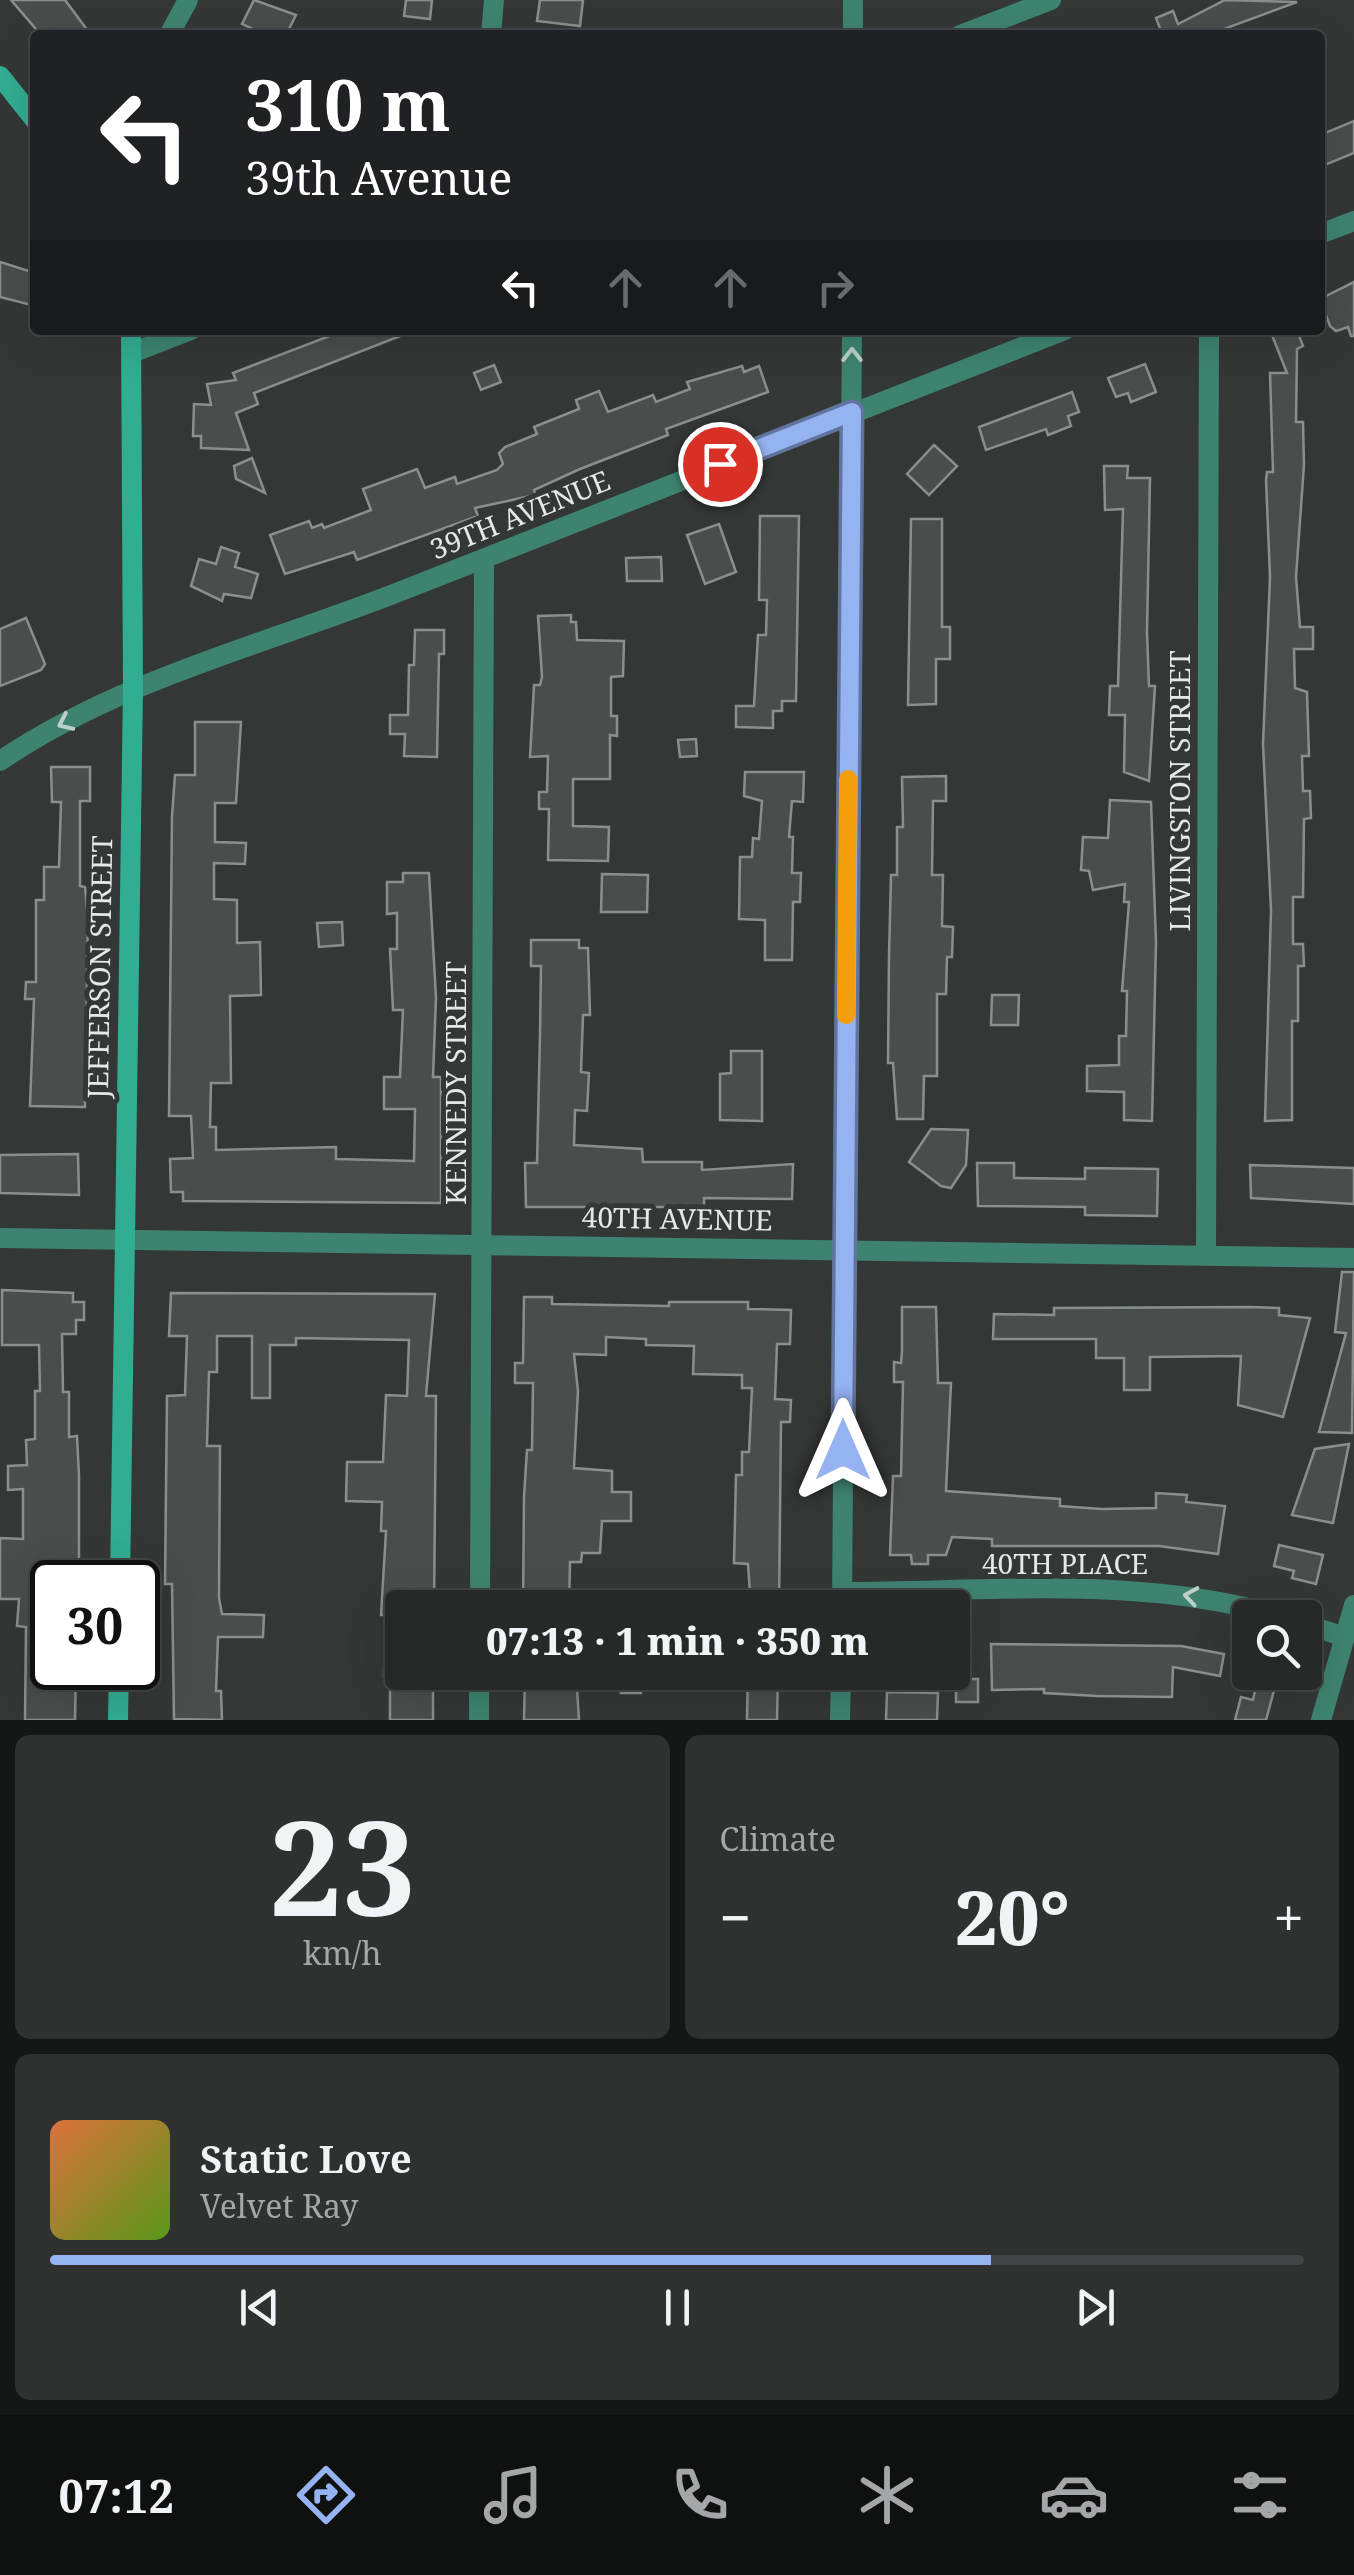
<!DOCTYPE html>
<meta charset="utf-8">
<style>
body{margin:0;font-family:"Noto Serif",serif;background:#2e3130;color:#f1f3f6;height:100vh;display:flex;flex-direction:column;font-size:38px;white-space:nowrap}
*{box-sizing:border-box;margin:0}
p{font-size:32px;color:#a4a6a8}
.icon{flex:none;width:55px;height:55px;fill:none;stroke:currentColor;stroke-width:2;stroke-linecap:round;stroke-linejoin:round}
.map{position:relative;height:1720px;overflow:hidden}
.drawer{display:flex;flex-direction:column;gap:15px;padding:15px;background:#151716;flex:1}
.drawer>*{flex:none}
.hud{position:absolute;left:30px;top:30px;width:1295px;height:305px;border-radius:10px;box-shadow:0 10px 40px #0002,0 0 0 2px #424545;background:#202124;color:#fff;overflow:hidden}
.tools{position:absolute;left:1232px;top:1600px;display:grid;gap:20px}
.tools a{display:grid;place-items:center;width:90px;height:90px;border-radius:10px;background:#262928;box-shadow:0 10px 40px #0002,0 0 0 2px #424545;font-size:50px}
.speed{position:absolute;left:30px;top:1560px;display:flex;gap:20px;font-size:50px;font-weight:700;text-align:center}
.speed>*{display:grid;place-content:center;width:130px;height:130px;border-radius:50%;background:#262928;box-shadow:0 10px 40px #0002,0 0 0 2px #424545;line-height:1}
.speed .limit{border:5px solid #111;border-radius:15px;background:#fff;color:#111}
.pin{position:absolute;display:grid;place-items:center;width:85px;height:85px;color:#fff;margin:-42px;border:5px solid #fff;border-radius:50%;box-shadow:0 2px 10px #0007}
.me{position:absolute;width:110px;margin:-55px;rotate:0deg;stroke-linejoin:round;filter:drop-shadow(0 0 8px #0008)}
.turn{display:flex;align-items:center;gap:35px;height:210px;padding:0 50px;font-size:45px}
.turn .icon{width:130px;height:130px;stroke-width:2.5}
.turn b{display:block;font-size:70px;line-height:85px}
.lanes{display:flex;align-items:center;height:95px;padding:0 50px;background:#0003;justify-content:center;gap:50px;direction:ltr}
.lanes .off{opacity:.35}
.big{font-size:75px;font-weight:800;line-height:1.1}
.drawer .card{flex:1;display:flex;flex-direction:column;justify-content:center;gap:15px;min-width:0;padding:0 35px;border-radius:15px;background:#2e3130}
.drawer .dial{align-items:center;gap:0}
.dial b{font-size:130px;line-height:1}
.song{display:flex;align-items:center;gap:30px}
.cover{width:120px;height:120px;border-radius:15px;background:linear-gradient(135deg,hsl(20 70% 55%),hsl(90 70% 35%))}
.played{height:10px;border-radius:5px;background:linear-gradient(90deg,#95b2f1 75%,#424545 75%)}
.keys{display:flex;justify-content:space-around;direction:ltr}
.heat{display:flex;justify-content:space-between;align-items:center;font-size:55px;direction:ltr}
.drawer .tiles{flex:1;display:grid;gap:15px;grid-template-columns:1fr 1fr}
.card:last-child{grid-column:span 2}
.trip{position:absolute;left:385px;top:1590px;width:585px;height:100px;border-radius:10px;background:#262928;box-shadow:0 10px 40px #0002,0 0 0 2px #424545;font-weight:800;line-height:100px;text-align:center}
.menu{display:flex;height:160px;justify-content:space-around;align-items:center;background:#0f1010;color:#a4a6a8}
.menu .icon{width:70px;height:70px}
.menu .active{color:#95b2f1}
.menu b{font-size:45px;color:#f1f3f6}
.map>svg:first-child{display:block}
.building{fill:#494d4b;stroke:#8a8f8e;stroke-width:2.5}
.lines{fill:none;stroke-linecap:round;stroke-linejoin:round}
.street{stroke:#3e8370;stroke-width:20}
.secondary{stroke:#31ad91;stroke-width:20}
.oneway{stroke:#bccfc9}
.route-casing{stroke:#61749d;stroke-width:25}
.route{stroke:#95b2f1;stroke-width:18}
.slow{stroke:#f59e0b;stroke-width:18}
.labels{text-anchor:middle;stroke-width:10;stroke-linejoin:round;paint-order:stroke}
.street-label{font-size:28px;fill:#e6e8e7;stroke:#333735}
</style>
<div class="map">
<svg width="1354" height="1720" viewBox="0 0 1354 1720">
<rect width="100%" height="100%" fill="#333735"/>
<g class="building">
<polygon points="11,0 65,0 91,35 41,35"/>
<polygon points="254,0 296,15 286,35 266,35 242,24"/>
<polygon points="406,0 432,0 430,19 404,16"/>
<polygon points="540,0 583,0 580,26 537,21"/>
<polygon points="1225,0 1297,2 1208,35 1152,35 1161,31 1156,18 1173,11 1178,24"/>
<polygon points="1354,121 1354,153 1320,167 1320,135"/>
<polygon points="0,262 35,273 35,306 0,297"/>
<polygon points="1354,282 1354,336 1351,336 1348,327 1336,331 1330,326 1320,299"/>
<polygon points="345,330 413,331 254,393 258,404 236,413 249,450 201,448 201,436 193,436 194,404 211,405 207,384 236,380 233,373"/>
<polygon points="1270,330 1297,330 1303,346 1297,349 1296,422 1303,422 1304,465 1296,577 1300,627 1313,627 1313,649 1294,649 1295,688 1307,692 1309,756 1302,756 1303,791 1310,791 1311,818 1304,819 1303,897 1293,897 1293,944 1303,944 1304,966 1298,966 1298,1021 1292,1021 1292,1120 1265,1121 1271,910 1263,744 1270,577 1266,480 1267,472 1273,472 1270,373 1287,373"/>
<polygon points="1145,364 1156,392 1131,402 1128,393 1116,397 1108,378"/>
<polygon points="494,365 501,382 481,390 474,373"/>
<polygon points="742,366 744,372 759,366 768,392 666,429 668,435 580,469 534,490 535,495 475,508 478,516 357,560 354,552 285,574 270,535 309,521 312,528 322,524 324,528 371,510 363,489 417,469 425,488 455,477 457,484 497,470 503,464 499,453 505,447 537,434 534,427 579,409 576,400 599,391 608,412 653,395 656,402 690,389 687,382"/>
<polygon points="1072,392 1079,412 1068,416 1071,426 1048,435 1046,429 986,450 979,427"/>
<polygon points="934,445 957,466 929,495 907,474"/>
<polygon points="252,458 265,493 236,479 234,466"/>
<polygon points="1104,466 1128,466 1127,478 1150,478 1147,632 1149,686 1155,686 1149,781 1124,772 1125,715 1109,715 1110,686 1118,686 1123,509 1105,510"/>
<polygon points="760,516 799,516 796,701 782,701 782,711 773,711 773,728 736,727 736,706 754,706 758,635 766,635 767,600 759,600"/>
<polygon points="911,519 942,519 942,627 950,627 950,659 936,659 936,704 908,705"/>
<polygon points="719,524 736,572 705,584 687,535"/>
<polygon points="221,547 239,553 235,567 258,574 251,598 224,594 222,601 191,586 199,559 216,564"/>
<polygon points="661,557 662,581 627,581 626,558"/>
<polygon points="571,615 571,622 576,622 577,640 624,641 623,676 611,677 611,716 617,716 617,736 610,735 610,779 573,779 573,826 609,827 608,861 548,860 549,809 539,809 539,792 547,792 548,756 530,757 534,685 540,685 542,677 538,616"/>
<polygon points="26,618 45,664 41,670 0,686 0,629"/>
<polygon points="415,630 444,630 444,654 439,654 437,757 404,756 405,734 390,734 390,715 408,715 409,665 414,665"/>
<polygon points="195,722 241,722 236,803 215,803 215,842 246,843 245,864 214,863 214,899 237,900 237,943 260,942 261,995 230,996 231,1083 211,1083 210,1127 216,1127 216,1150 336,1147 336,1159 414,1161 415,1109 384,1109 384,1077 400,1077 403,1010 393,1010 390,949 397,949 397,913 387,914 387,882 403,882 403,873 429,873 436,998 433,1077 441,1077 441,1203 183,1201 183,1192 171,1192 170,1159 193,1158 191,1116 169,1116 172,816 175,775 195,775"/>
<polygon points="696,739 697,756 680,757 678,740"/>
<polygon points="51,767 90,767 90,801 80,801 80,886 85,887 88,919 85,1107 30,1106 34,999 25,999 26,982 36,982 36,900 44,900 44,867 59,867 61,802 52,802"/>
<polygon points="745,772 804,772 803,802 792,801 789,837 793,837 792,873 801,873 800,902 793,902 792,960 765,960 765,920 739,919 740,857 752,857 753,838 759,839 762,801 744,796"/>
<polygon points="946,776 946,801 933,801 932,875 943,875 942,926 953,927 952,957 947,957 946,994 937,994 937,1076 924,1076 923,1119 897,1119 893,1063 888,1063 889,956 891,875 897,875 897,827 903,827 902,777"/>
<polygon points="1110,800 1151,802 1156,942 1152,1121 1124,1120 1124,1092 1087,1091 1087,1066 1119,1065 1119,1036 1126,1036 1127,991 1122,991 1129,902 1124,902 1125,884 1093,890 1089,871 1081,870 1083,837 1108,838"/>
<polygon points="602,874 648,875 647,912 601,912"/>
<polygon points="342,922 343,945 319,947 317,923"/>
<polygon points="531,940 579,940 579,948 588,948 590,1015 583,1015 581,1072 589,1073 587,1111 575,1110 574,1145 642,1149 643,1162 702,1162 702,1170 793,1164 792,1199 704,1198 704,1207 526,1207 525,1163 537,1163 540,1035 541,966 531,966"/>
<polygon points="992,995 1019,995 1018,1025 991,1025"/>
<polygon points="731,1051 762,1051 762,1121 720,1120 720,1074 731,1073"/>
<polygon points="931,1129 968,1130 966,1165 951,1188 941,1186 909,1162"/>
<polygon points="78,1154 79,1195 0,1193 0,1155"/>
<polygon points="977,1163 1014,1163 1014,1178 1085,1179 1085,1168 1158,1169 1157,1216 1085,1215 1085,1207 978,1206"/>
<polygon points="1250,1165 1354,1168 1354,1204 1251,1198"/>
<polygon points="1342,1272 1354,1272 1352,1433 1319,1432 1346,1333 1335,1332"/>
<polygon points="2,1290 73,1293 73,1302 84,1302 84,1320 76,1320 76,1334 62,1334 63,1392 69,1392 69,1437 77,1436 79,1475 79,1578 52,1578 52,1668 76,1668 75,1720 25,1720 26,1627 17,1626 19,1599 0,1599 0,1538 23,1539 23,1489 8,1490 8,1466 27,1465 26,1440 35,1439 35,1391 40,1391 39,1345 2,1345"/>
<polygon points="171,1293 435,1294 426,1396 436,1396 434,1608 402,1608 402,1672 433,1672 433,1720 390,1720 390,1676 384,1676 385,1615 381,1615 386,1531 381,1531 382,1502 346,1501 347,1462 383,1462 386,1395 407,1396 409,1340 296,1338 296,1345 270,1345 270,1398 252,1398 252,1336 217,1336 217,1372 209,1372 207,1446 220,1446 219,1598 222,1614 264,1615 263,1637 218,1637 216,1691 221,1691 222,1720 174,1719 172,1584 165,1584 167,1396 185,1395 187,1336 169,1336"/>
<polygon points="524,1297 552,1297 552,1304 669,1306 669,1302 748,1302 748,1309 791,1310 790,1344 777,1344 775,1399 791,1400 790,1422 781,1422 779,1608 751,1608 748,1564 734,1563 736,1475 742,1475 742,1452 749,1452 752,1388 742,1388 742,1375 693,1374 694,1346 646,1345 646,1339 606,1337 606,1355 574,1354 578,1391 574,1468 612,1471 612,1492 631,1492 631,1521 602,1521 600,1553 582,1553 581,1562 570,1562 569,1608 523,1608 524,1496 527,1450 532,1450 533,1383 515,1383 515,1363 523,1363"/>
<polygon points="902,1307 936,1307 938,1383 951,1383 946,1491 1060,1499 1060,1506 1102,1509 1156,1508 1156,1493 1187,1495 1186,1502 1225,1506 1218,1554 1159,1546 992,1546 992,1539 952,1537 946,1555 928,1555 928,1564 912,1564 911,1555 890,1555 893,1476 901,1476 903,1382 894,1382 894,1362 901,1363 902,1351"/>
<polygon points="1251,1307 1279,1308 1279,1315 1310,1318 1283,1417 1238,1405 1241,1356 1150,1357 1150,1390 1124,1390 1124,1358 1096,1358 1096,1339 993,1339 994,1314 1054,1315 1054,1308"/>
<polygon points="1349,1444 1333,1523 1292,1515 1315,1449"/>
<polygon points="1279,1545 1323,1555 1316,1584 1292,1578 1294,1571 1274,1566"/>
<polygon points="991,1644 1181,1646 1224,1654 1220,1676 1173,1667 1172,1697 1097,1696 1044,1693 1044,1689 992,1690"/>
<polygon points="525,1672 576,1672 579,1720 524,1720"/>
<polygon points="621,1672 642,1672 641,1693 621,1693"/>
<polygon points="748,1672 778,1672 777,1720 747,1720"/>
<polygon points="1259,1672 1279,1672 1266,1720 1235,1720 1241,1697 1253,1700"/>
<rect x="956" y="1679" width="22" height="23"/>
<polygon points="887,1692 938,1693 937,1720 886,1720"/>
</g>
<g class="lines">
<g class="street">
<polyline points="169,35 188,0"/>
<polyline points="491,35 494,0"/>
<polyline points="853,35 853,0"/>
<polyline points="960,35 1051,0"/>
<polyline points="1320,234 1354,221"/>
<polyline points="132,353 191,330"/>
<path d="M0 761C119 680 263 645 396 593 620 507 841 416 1065 330"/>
<polyline points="0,1238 1354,1258"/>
<polyline points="1206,1253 1209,330"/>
<path d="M842 1592C989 1592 1144 1574 1286 1618"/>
<polyline points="480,1608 484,559"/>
<polyline points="842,1608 852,330"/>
<polyline points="1305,1624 1345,1637"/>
<polyline points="479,1720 479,1672"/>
<polyline points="840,1720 841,1672"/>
<polyline points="1321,1720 1354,1605"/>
</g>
<g class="secondary">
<polyline points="0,76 35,120"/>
<polyline points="120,1582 133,689 131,330"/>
<polyline points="118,1720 119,1668"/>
</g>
</g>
<defs><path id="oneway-chevron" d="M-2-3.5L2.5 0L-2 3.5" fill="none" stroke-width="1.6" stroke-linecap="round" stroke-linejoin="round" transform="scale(2.5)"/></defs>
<g class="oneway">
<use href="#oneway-chevron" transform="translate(852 355) rotate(-90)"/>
<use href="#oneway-chevron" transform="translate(65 723) rotate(155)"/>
<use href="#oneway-chevron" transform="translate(1191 1596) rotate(-171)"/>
</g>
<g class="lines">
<g class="route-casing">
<polyline id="route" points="720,464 852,412 843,1450"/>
</g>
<use href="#route" class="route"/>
<polyline class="slow" points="846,1015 848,779"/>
</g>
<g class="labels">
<g class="street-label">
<text transform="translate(520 515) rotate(-22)" y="10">39TH AVENUE</text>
<text transform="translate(1180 791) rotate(-90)" y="10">LIVINGSTON STREET</text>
<text transform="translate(100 967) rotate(-89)" y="10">JEFFERSON STREET</text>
<text transform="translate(456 1083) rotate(-90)" y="10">KENNEDY STREET</text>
<text transform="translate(677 1219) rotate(1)" y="10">40TH AVENUE</text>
<text x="1065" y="1574">40TH PLACE</text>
</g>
</g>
</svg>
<div class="tools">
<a><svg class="icon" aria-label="search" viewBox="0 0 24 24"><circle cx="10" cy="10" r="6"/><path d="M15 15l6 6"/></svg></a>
</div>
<div class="speed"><div class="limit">30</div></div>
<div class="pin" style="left:720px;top:464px;background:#d93025"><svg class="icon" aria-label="arrive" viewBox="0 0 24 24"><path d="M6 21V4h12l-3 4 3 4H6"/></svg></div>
<svg class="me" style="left:843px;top:1450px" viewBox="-20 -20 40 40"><path d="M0-17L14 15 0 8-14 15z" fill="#95b2f1" stroke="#fff" stroke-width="4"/></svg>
<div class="trip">07:13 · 1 min · 350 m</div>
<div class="hud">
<div class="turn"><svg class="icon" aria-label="left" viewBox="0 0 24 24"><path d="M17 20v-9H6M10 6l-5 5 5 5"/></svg><div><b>310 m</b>39th Avenue</div></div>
<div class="lanes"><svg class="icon" aria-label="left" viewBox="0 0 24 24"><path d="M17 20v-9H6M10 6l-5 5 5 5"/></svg><svg class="icon off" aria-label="ahead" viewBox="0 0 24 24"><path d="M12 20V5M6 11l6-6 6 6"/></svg><svg class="icon off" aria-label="ahead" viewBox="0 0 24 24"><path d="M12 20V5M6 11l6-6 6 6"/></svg><svg class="icon off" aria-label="right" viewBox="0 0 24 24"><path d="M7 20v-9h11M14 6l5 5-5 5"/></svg></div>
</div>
</div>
<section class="drawer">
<div class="tiles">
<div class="card dial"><b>23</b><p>km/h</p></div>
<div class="card"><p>Climate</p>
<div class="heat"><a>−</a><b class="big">20°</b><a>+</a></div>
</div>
<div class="card">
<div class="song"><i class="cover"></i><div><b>Static Love</b><p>Velvet Ray</p></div></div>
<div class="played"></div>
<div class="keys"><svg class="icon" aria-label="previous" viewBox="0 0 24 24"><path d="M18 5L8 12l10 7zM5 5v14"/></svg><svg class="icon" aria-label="pause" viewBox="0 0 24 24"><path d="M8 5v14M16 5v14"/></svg><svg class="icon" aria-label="next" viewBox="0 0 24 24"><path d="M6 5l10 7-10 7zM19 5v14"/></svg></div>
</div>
</div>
</section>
<nav class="menu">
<b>07:12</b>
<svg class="icon active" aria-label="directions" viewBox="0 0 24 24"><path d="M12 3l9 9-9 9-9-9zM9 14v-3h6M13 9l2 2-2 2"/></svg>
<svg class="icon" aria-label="music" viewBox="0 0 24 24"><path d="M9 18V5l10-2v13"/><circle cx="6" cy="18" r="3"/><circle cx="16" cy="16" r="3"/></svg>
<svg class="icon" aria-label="phone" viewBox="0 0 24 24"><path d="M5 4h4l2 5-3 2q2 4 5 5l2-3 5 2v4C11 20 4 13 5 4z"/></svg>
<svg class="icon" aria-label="climate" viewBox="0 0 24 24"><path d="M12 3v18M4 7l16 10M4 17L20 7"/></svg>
<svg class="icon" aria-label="car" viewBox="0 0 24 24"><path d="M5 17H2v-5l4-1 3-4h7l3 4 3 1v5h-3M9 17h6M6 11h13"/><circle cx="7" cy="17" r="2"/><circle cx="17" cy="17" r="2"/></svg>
<svg class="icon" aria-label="filters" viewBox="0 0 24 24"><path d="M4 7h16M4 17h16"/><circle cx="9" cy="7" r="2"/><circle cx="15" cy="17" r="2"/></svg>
</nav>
